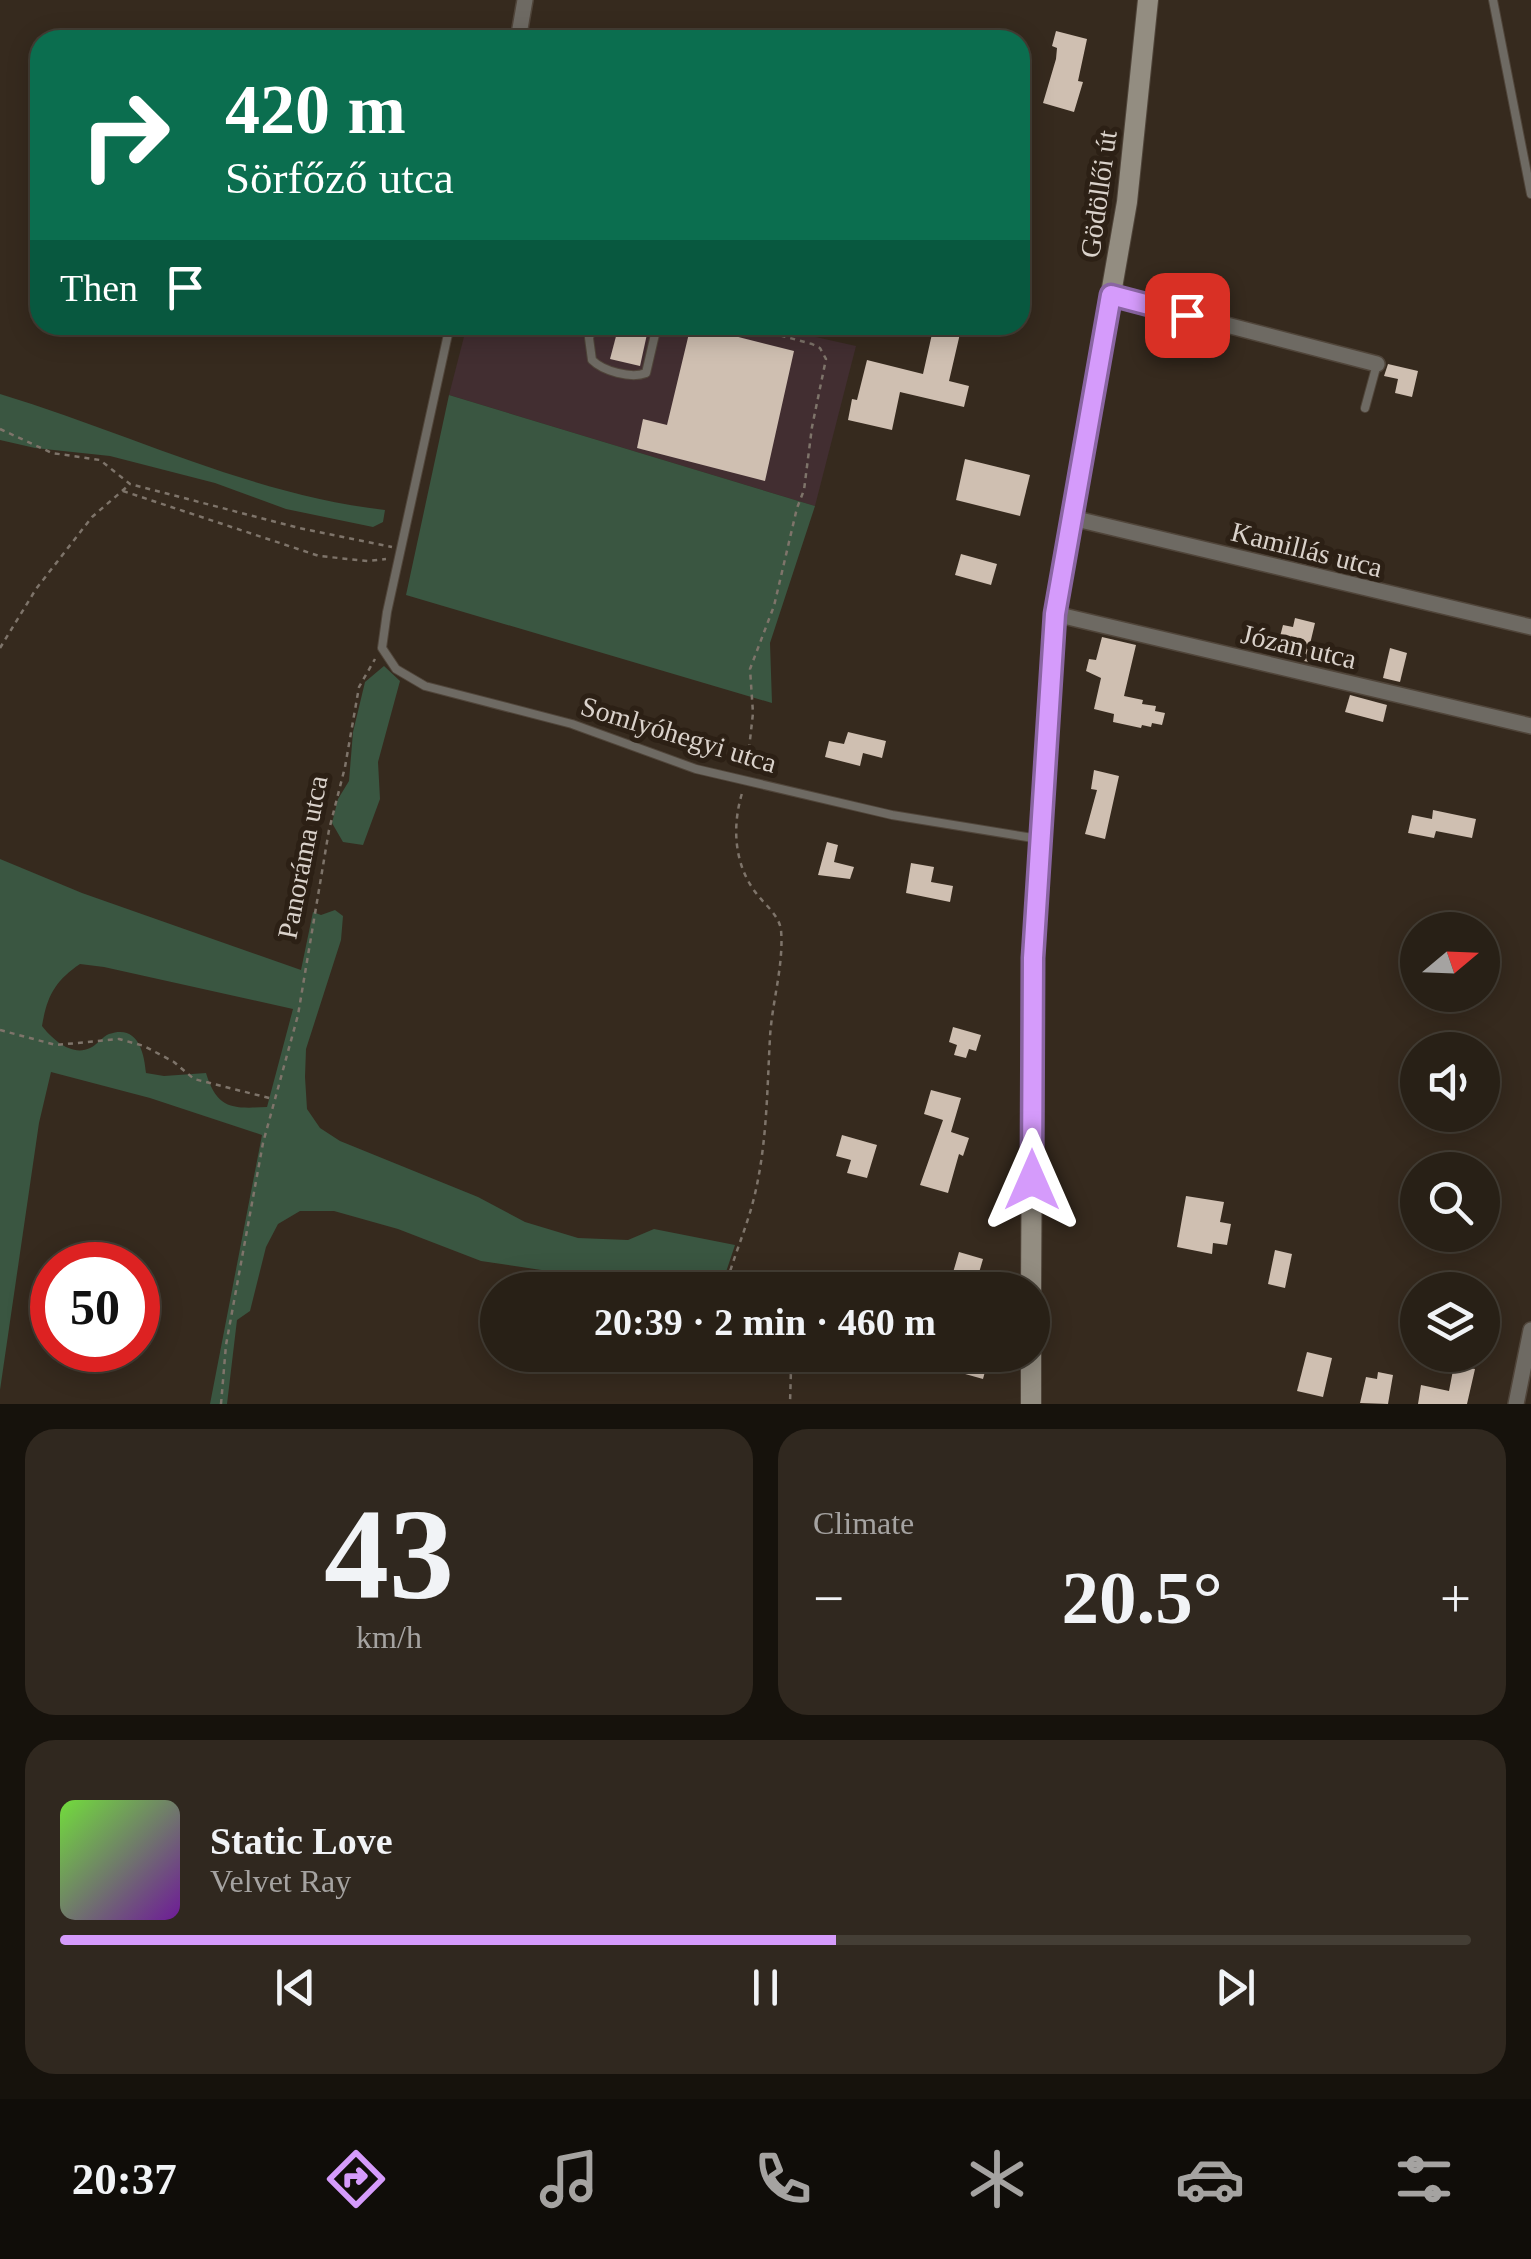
<!DOCTYPE html>
<meta charset="utf-8">
<style>
body{margin:0;font-family:Georgia,serif;background:#30281f;color:#f1f3f6;height:100vh;display:flex;flex-direction:column;font-size:38px;white-space:nowrap}
*{box-sizing:border-box;margin:0}
p{font-size:32px;color:#a5a3a1}
.icon{flex:none;width:55px;height:55px;fill:none;stroke:currentColor;stroke-width:2;stroke-linecap:round;stroke-linejoin:round}
.map{position:relative;height:1404px;overflow:hidden}
.side{display:flex;flex-direction:column;gap:25px;padding:25px;background:#16120c;flex:1}
.side>*{flex:none}
.guide{position:absolute;left:30px;top:30px;width:1000px;height:305px;border-radius:30px;box-shadow:0 5px 25px #0003,0 0 0 2px #443e35;background:#0b6e4f;color:#fff;overflow:hidden}
.needle{width:65px;rotate:71deg}
.controls{position:absolute;left:1400px;top:912px;display:grid;gap:20px}
.controls a{display:grid;place-items:center;width:100px;height:100px;border-radius:50%;background:#282016;box-shadow:0 5px 25px #0003,0 0 0 2px #443e35;font-size:50px}
.speed{position:absolute;left:30px;top:1242px;display:flex;gap:20px;font-size:50px;font-weight:700;text-align:center}
.speed>*{display:grid;place-content:center;width:130px;height:130px;border-radius:50%;background:#282016;box-shadow:0 5px 25px #0003,0 0 0 2px #443e35;line-height:1}
.speed .limit{border:15px solid #d22;background:#fff;color:#111}
.pin{position:absolute;display:grid;place-items:center;width:85px;height:85px;color:#fff;margin:-42px;border-radius:20px;box-shadow:0 5px 15px #0006}
.me{position:absolute;width:110px;margin:-55px;rotate:0deg;stroke-linejoin:round;filter:drop-shadow(0 0 8px #0008)}
.turn{display:flex;align-items:center;gap:35px;height:210px;padding:0 30px;font-size:45px}
.turn .icon{width:130px;height:130px;stroke-width:2.5}
.turn b{display:block;font-size:70px;line-height:85px}
.then{display:flex;align-items:center;height:95px;padding:0 30px;background:#0003;gap:20px;font-size:38px}
.big{font-size:75px;font-weight:600;line-height:1.1}
.side .card{flex:1;display:flex;flex-direction:column;justify-content:center;gap:15px;min-width:0;padding:0 35px;border-radius:30px;background:#30281f}
.side .dial{align-items:center;gap:0}
.dial b{font-size:130px;line-height:1}
.song{display:flex;align-items:center;gap:30px}
.cover{width:120px;height:120px;border-radius:15px;background:linear-gradient(135deg,hsl(100 70% 55%),hsl(280 70% 35%))}
.played{height:10px;border-radius:5px;background:linear-gradient(90deg,#d59bfb 55%,#443e35 55%)}
.keys{display:flex;justify-content:space-around;direction:ltr}
.heat{display:flex;justify-content:space-between;align-items:center;font-size:55px;direction:ltr}
.side .tiles{flex:1;display:grid;gap:25px;grid-template-columns:1fr 1fr}
.card:last-child{grid-column:span 2}
.trip{position:absolute;left:480px;top:1272px;width:570px;height:100px;border-radius:50px;background:#282016;box-shadow:0 5px 25px #0003,0 0 0 2px #443e35;font-weight:600;line-height:100px;text-align:center}
.menu{display:flex;height:160px;justify-content:space-around;align-items:center;background:#100d09;color:#a5a3a1}
.menu .icon{width:70px;height:70px}
.menu .selected{color:#d59bfb}
.menu b{font-size:45px;color:#f1f3f6}
.map>svg:first-child{display:block}
.commercial{fill:#422e31}
.green{fill:#3a5641;fill-rule:evenodd}
.building{fill:#cfbfb1}
.lines{fill:none;stroke-linecap:round;stroke-linejoin:round}
.service-casing{stroke:#50453a;stroke-width:10}
.minor-casing{stroke:#50453a;stroke-width:18}
.secondary-casing{stroke:#50453a;stroke-width:22}
.path{stroke:#7e746a;stroke-width:2.5;stroke-dasharray:5 5;stroke-linecap:butt}
.service{stroke:#6e6a63;stroke-width:8}
.minor{stroke:#6e6a63;stroke-width:15}
.secondary{stroke:#938d81;stroke-width:20}
.route-casing{stroke:#8a65a3;stroke-width:25}
.route{stroke:#d59bfb;stroke-width:18}
.labels{text-anchor:middle;stroke-width:10;stroke-linejoin:round;paint-order:stroke}
.street-label{font-size:28px;fill:#dad2cb;stroke:#2c2015}
</style>
<div class="map">
<svg width="1531" height="1404" viewBox="0 0 1531 1404">
<rect width="100%" height="100%" fill="#362a1e"/>
<polygon class="commercial" points="467,325 762,325 856,346 815,506 449,395"/>
<g class="green">
<path d="M0 394C129 433 249 494 385 510L383 522 373 527 286 509 215 483 110 456 35 448 0 440Z"/>
<polygon points="449,395 815,506 770,643 772,703 406,595"/>
<polygon points="384,666 400,681 378,762 380,799 363,845 343,842 332,823 338,799 349,781 353,732 365,682"/>
<path d="M0 859 82 893 301 970 313 912 321 915 335 910 343 916 341 940 306 1049 305 1077 307 1109 320 1128 340 1141 478 1197 525 1222 578 1238 628 1240 654 1229 735 1245 720 1290H616L548 1271 481 1261 398 1229 334 1211H300L278 1224 266 1247 250 1311 237 1320 227 1404H210L262 1135 150 1098 51 1072 39 1123 0 1390ZM80 964 104 967 293 1009 267 1107C232 1109 217 1109 206 1073L164 1076 146 1073C144 1052 138 1024 109 1034 102 1037 97 1045 90 1048 72 1057 52 1039 42 1026 47 996 55 981 80 964Z"/>
</g>
<g class="building">
<polygon points="1056,31 1087,39 1078,81 1083,82 1074,112 1043,103 1056,59 1057,48 1052,46"/>
<polygon points="619,325 647,334 640,366 610,359"/>
<polygon points="691,325 794,351 765,481 637,448 643,419 667,425"/>
<polygon points="934,325 962,325 949,381 969,386 964,407 900,392 892,430 848,420 852,399 857,400 867,360 923,374"/>
<polygon points="1388,364 1418,371 1412,397 1395,393 1398,379 1384,376"/>
<polygon points="965,459 1030,475 1020,516 956,500"/>
<polygon points="961,554 997,564 991,585 955,575"/>
<polygon points="1295,618 1315,623 1310,644 1322,647 1318,664 1286,657 1287,651 1277,648 1283,625 1293,627"/>
<polygon points="1102,637 1136,645 1124,696 1143,700 1142,704 1156,706 1155,711 1165,713 1162,725 1152,723 1151,727 1142,725 1141,728 1113,722 1114,714 1094,709 1101,678 1086,671 1089,659 1096,660"/>
<polygon points="1390,648 1407,653 1400,682 1383,678"/>
<polygon points="1350,695 1387,705 1383,722 1345,712"/>
<polygon points="848,732 886,741 882,758 863,753 860,766 825,757 829,741 844,744"/>
<polygon points="1094,770 1119,776 1105,839 1085,834 1097,790 1091,789"/>
<polygon points="1433,810 1476,819 1472,838 1436,831 1434,838 1408,833 1412,815 1432,819"/>
<polygon points="827,842 838,845 834,862 854,867 850,879 818,875"/>
<polygon points="911,863 934,867 931,882 953,886 950,902 906,893"/>
<polygon points="953,1027 981,1035 976,1051 969,1049 966,1058 954,1055 957,1045 949,1042"/>
<polygon points="931,1090 961,1098 951,1132 969,1138 963,1156 959,1154 948,1193 920,1185 943,1120 924,1114"/>
<polygon points="842,1135 877,1145 867,1178 847,1173 851,1160 836,1156"/>
<polygon points="1186,1196 1224,1202 1220,1222 1231,1224 1227,1245 1213,1243 1212,1254 1177,1247"/>
<polygon points="1275,1250 1292,1254 1285,1288 1268,1284"/>
<polygon points="959,1252 983,1259 976,1283 952,1276"/>
<polygon points="1307,1352 1332,1358 1323,1397 1297,1391"/>
<polygon points="963,1355 989,1357 983,1379 958,1372"/>
<polygon points="1454,1365 1475,1369 1467,1404 1418,1404 1421,1385 1449,1391"/>
<polygon points="1378,1372 1393,1375 1388,1404 1360,1403 1366,1377 1377,1379"/>
</g>
<g class="lines">
<g class="service-casing">
<g id="service">
<polyline points="1493,0 1531,194"/>
<polyline points="450,325 387,612 382,648 396,669 425,686 572,724 696,769 892,815 1039,839"/>
<path d="M593 325 589 338 592 360C603 371 631 379 646 373L656 330 648 325"/>
<polyline points="1365,408 1377,364"/>
</g>
</g>
<g class="minor-casing">
<g id="minor">
<polyline points="518,40 525,0"/>
<polyline points="1111,295 1377,364"/>
<polyline points="1072,518 1531,627"/>
<polyline points="1055,614 1531,726"/>
<polyline points="1516,1404 1531,1330"/>
</g>
</g>
<g class="secondary-casing">
<g id="secondary">
<polyline points="1031,1290 1033,959 1055,614 1127,202 1148,0"/>
<polyline points="1031,1404 1031,1355"/>
</g>
</g>
<g class="path">
<polyline points="742,325 812,344 820,348 826,359 812,427 804,490 797,508 774,606 750,669 753,713 747,767"/>
<polyline points="0,429 52,453 100,460 130,484 299,528 392,547"/>
<polyline points="123,491 319,556 368,561 386,559"/>
<polyline points="0,648 36,589 92,517 129,485"/>
<polyline points="0,1030 56,1045 119,1039 144,1046 174,1062 194,1079 273,1099"/>
<path d="M728 1290V1278C736 1251 747 1226 754 1198 767 1145 767 1092 770 1037 772 1002 784 965 781 930 779 915 765 905 756 893 733 863 732 824 743 790"/>
<polyline points="786,1355 791,1369 790,1404"/>
<polyline points="221,1404 226,1345 263,1143 298,1015 329,830 345,767 359,687 375,659"/>
</g>
<use href="#service" class="service"/>
<use href="#minor" class="minor"/>
<use href="#secondary" class="secondary"/>
</g>
<g class="lines">
<g class="route-casing">
<polyline id="route" points="1032,1180 1033,958 1055,614 1111,295 1187,315"/>
</g>
<use href="#route" class="route"/>
</g>
<g class="labels">
<g class="street-label">
<text transform="translate(1098 194) rotate(-82)" y="10">Gödöllői út</text>
<text transform="translate(1307 549) rotate(14)" y="10">Kamillás utca</text>
<text transform="translate(1299 646) rotate(13)" y="10">Józan utca</text>
<text transform="translate(679 734) rotate(17)" y="10">Somlyóhegyi utca</text>
<text transform="translate(302 857) rotate(-79)" y="10">Panoráma utca</text>
</g>
</g>
</svg>
<div class="controls">
<a><svg class="needle" viewBox="-14 -14 28 28"><path d="M0-13l5 13h-10z" fill="#e53935"/><path d="M0 13l5-13h-10z" fill="#a5a3a1"/></svg></a>
<a><svg class="icon" aria-label="sound" viewBox="0 0 24 24"><path d="M4 9h4l5-4v14l-5-4H4zM17 9q2 3 0 6"/></svg></a>
<a><svg class="icon" aria-label="search" viewBox="0 0 24 24"><circle cx="10" cy="10" r="6"/><path d="M15 15l6 6"/></svg></a>
<a><svg class="icon" aria-label="layers" viewBox="0 0 24 24"><path d="M12 4l9 5-9 5-9-5zM3 14l9 5 9-5"/></svg></a>
</div>
<div class="speed"><div class="limit">50</div></div>
<div class="pin" style="left:1187px;top:315px;background:#d93025"><svg class="icon" aria-label="arrive" viewBox="0 0 24 24"><path d="M6 21V4h12l-3 4 3 4H6"/></svg></div>
<svg class="me" style="left:1032px;top:1180px" viewBox="-20 -20 40 40"><path d="M0-17L14 15 0 8-14 15z" fill="#d59bfb" stroke="#fff" stroke-width="4"/></svg>
<div class="trip">20:39 · 2 min · 460 m</div>
<div class="guide">
<div class="turn"><svg class="icon" aria-label="right" viewBox="0 0 24 24"><path d="M7 20v-9h11M14 6l5 5-5 5"/></svg><div><b>420 m</b>Sörfőző utca</div></div>
<div class="then">Then<svg class="icon" aria-label="arrive" viewBox="0 0 24 24"><path d="M6 21V4h12l-3 4 3 4H6"/></svg></div>
</div>
</div>
<section class="side">
<div class="tiles">
<div class="card dial"><b>43</b><p>km/h</p></div>
<div class="card"><p>Climate</p>
<div class="heat"><a>−</a><b class="big">20.5°</b><a>+</a></div>
</div>
<div class="card">
<div class="song"><i class="cover"></i><div><b>Static Love</b><p>Velvet Ray</p></div></div>
<div class="played"></div>
<div class="keys"><svg class="icon" aria-label="previous" viewBox="0 0 24 24"><path d="M18 5L8 12l10 7zM5 5v14"/></svg><svg class="icon" aria-label="pause" viewBox="0 0 24 24"><path d="M8 5v14M16 5v14"/></svg><svg class="icon" aria-label="next" viewBox="0 0 24 24"><path d="M6 5l10 7-10 7zM19 5v14"/></svg></div>
</div>
</div>
</section>
<nav class="menu">
<b>20:37</b>
<svg class="icon selected" aria-label="directions" viewBox="0 0 24 24"><path d="M12 3l9 9-9 9-9-9zM9 14v-3h6M13 9l2 2-2 2"/></svg>
<svg class="icon" aria-label="music" viewBox="0 0 24 24"><path d="M9 18V5l10-2v13"/><circle cx="6" cy="18" r="3"/><circle cx="16" cy="16" r="3"/></svg>
<svg class="icon" aria-label="phone" viewBox="0 0 24 24"><path d="M5 4h4l2 5-3 2q2 4 5 5l2-3 5 2v4C11 20 4 13 5 4z"/></svg>
<svg class="icon" aria-label="climate" viewBox="0 0 24 24"><path d="M12 3v18M4 7l16 10M4 17L20 7"/></svg>
<svg class="icon" aria-label="car" viewBox="0 0 24 24"><path d="M5 17H2v-5l4-1 3-4h7l3 4 3 1v5h-3M9 17h6M6 11h13"/><circle cx="7" cy="17" r="2"/><circle cx="17" cy="17" r="2"/></svg>
<svg class="icon" aria-label="filters" viewBox="0 0 24 24"><path d="M4 7h16M4 17h16"/><circle cx="9" cy="7" r="2"/><circle cx="15" cy="17" r="2"/></svg>
</nav>
